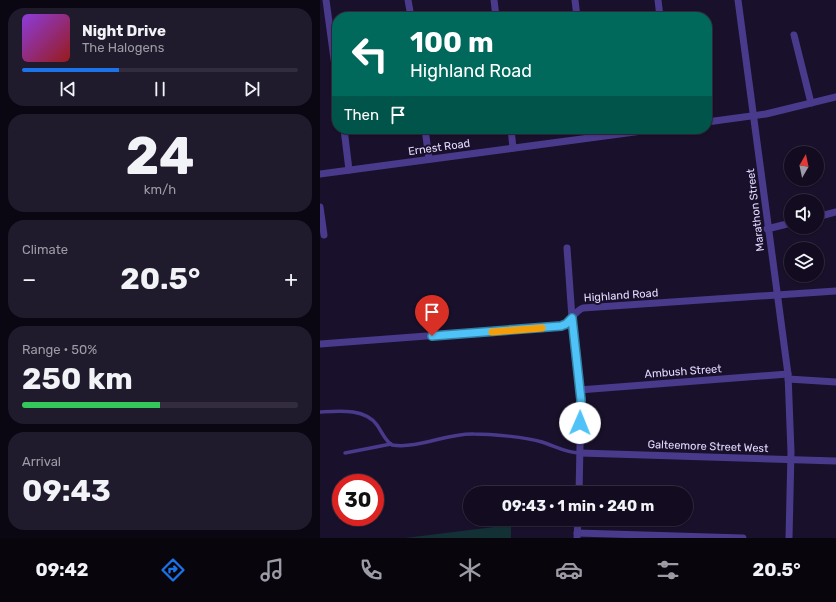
<!DOCTYPE html>
<meta charset="utf-8">
<style>
body{margin:0;font-family:Rubik,sans-serif;background:#201a2d;color:#f1f3f6;height:100vh;display:flex;flex-direction:column;font-size:15px;white-space:nowrap}
*{box-sizing:border-box;margin:0}
p{font-size:13px;color:#9d9ba5}
.icon{flex:none;width:22px;height:22px;fill:none;stroke:currentColor;stroke-width:2;stroke-linecap:round;stroke-linejoin:round}
.map{position:relative;flex:1;overflow:hidden}
.details{display:flex;flex-direction:column;gap:8px;padding:8px;background:#0a0712;width:320px}
.details>*{flex:none}
.banner{position:absolute;left:12px;top:12px;width:380px;height:122px;border-radius:16px;box-shadow:0 1px 3px #0004,0 0 0 1px #322c3e;background:#00695c;color:#fff;overflow:hidden}
.needle{width:26px;rotate:9deg}
.buttons{position:absolute;left:464px;top:146px;display:grid;gap:8px}
.buttons a{display:grid;place-items:center;width:40px;height:40px;border-radius:50%;background:#130c20;box-shadow:0 1px 3px #0004,0 0 0 1px #322c3e;font-size:20px}
.speed{position:absolute;left:12px;top:474px;display:flex;gap:8px;font-size:20px;font-weight:700;text-align:center}
.speed>*{display:grid;place-content:center;width:52px;height:52px;border-radius:50%;background:#130c20;box-shadow:0 1px 3px #0004,0 0 0 1px #322c3e;line-height:1}
.speed .limit{border:6px solid #d22;background:#fff;color:#111}
.pin{position:absolute;display:grid;place-items:center;width:34px;height:34px;color:#fff;margin:-41px -17px;border-radius:50% 50% 50% 0;rotate:-45deg;box-shadow:0 0 4px #0007}
.pin .icon{rotate:45deg}
.me{position:absolute;width:44px;margin:-22px;rotate:1deg;stroke-linejoin:round;filter:drop-shadow(0 0 3px #0008)}
.turn{display:flex;align-items:center;gap:14px;height:84px;padding:0 12px;font-size:18px}
.turn .icon{width:52px;height:52px;stroke-width:2.5}
.turn b{display:block;font-size:28px;line-height:34px}
.then{display:flex;align-items:center;height:38px;padding:0 12px;background:#0003;gap:8px;font-size:15px}
.big{font-size:30px;font-weight:700;line-height:1.1}
.details .widget{flex:1;display:flex;flex-direction:column;justify-content:center;gap:6px;min-width:0;padding:0 14px;border-radius:16px;background:#201a2d}
.details .dial{align-items:center;gap:0}
.dial b{font-size:52px;line-height:1}
.song{display:flex;align-items:center;gap:12px}
.cover{width:48px;height:48px;border-radius:6px;background:linear-gradient(135deg,hsl(270 70% 55%),hsl(0 70% 35%))}
.played{height:4px;border-radius:2px;background:linear-gradient(90deg,#1a73e8 35%,#322c3e 35%)}
.keys{display:flex;justify-content:space-around;direction:ltr}
.heat{display:flex;justify-content:space-between;align-items:center;font-size:22px;direction:ltr}
.charge{height:6px;border-radius:3px;background:linear-gradient(90deg,#34c759 50%,#322c3e 0)}
.trip{position:absolute;left:143px;top:486px;width:230px;height:40px;border-radius:20px;background:#130c20;box-shadow:0 1px 3px #0004,0 0 0 1px #322c3e;font-weight:700;line-height:40px;text-align:center}
.tab-bar{display:flex;height:64px;justify-content:space-around;align-items:center;background:#08050d;color:#9d9ba5}
.tab-bar .icon{width:28px;height:28px}
.tab-bar .selected{color:#1a73e8}
.tab-bar b{font-size:18px;color:#f1f3f6}
main{display:flex;flex:1;min-height:0}
.map>svg:first-child{display:block}
.green{fill:#133135}
.lines{fill:none;stroke-linecap:round;stroke-linejoin:round}
.service{stroke:#4a3a8b;stroke-width:3.5}
.minor{stroke:#4a3a8b;stroke-width:7}
.route-casing{stroke:#337fa1;stroke-width:10}
.route{stroke:#4fc3f7;stroke-width:7}
.slow{stroke:#f59e0b;stroke-width:7}
.labels{text-anchor:middle;stroke-width:4;stroke-linejoin:round;paint-order:stroke}
.street-label{font-size:11px;fill:#e4daff;stroke:#19102b}
</style>
<main>
<section class="details">
<div class="widget">
<div class="song"><i class="cover"></i><div><b>Night Drive</b><p>The Halogens</p></div></div>
<div class="played"></div>
<div class="keys"><svg class="icon" aria-label="previous" viewBox="0 0 24 24"><path d="M18 5L8 12l10 7zM5 5v14"/></svg><svg class="icon" aria-label="pause" viewBox="0 0 24 24"><path d="M8 5v14M16 5v14"/></svg><svg class="icon" aria-label="next" viewBox="0 0 24 24"><path d="M6 5l10 7-10 7zM19 5v14"/></svg></div>
</div>
<div class="widget dial"><b>24</b><p>km/h</p></div>
<div class="widget"><p>Climate</p>
<div class="heat"><a>−</a><b class="big">20.5°</b><a>+</a></div>
</div>
<div class="widget"><p>Range · 50%</p><b class="big">250 km</b><div class="charge"></div></div>
<div class="widget"><p>Arrival</p><b class="big">09:43</b></div>
</section>
<div class="map">
<svg width="516" height="538" viewBox="0 0 516 538">
<rect width="100%" height="100%" fill="#19102b"/>
<polygon class="green" points="191,525 191,538 85,538"/>
<g class="lines">
<g class="service">
<path d="M0 412C18 411 45 408 57 425 62 432 65 441 72 445 100 449 126 433 154 434 171 434 206 437 222 442 235 446 246 453 260 453"/>
<polyline points="25,453 71,444"/>
</g>
<g class="minor">
<polyline points="6,0 17,81"/>
<polyline points="88,0 91,17"/>
<polyline points="174,0 176,17"/>
<polyline points="255,0 257,17"/>
<polyline points="338,0 340,17"/>
<polyline points="418,0 468,374 471,452 469,538"/>
<polyline points="474,35 491,103"/>
<polyline points="387,122 446,114 516,97"/>
<polyline points="24,129 29,170"/>
<polyline points="105,129 109,159"/>
<polyline points="191,129 193,148"/>
<polyline points="272,129 273,137"/>
<polyline points="0,174 337,129"/>
<polyline points="0,207 4,235"/>
<polyline points="497,217 516,212"/>
<polyline points="447,229 471,223"/>
<polyline points="247,248 254,346 261,400 259,493"/>
<path d="M0 344 241 326C251 323 253 312 263 308L516 291"/>
<polyline points="468,379 516,382"/>
<polyline points="259,390 468,374"/>
<polyline points="260,453 516,461"/>
<polyline points="257,533 423,538"/>
<polyline points="257,538 258,519"/>
</g>
</g>
<g class="lines">
<g class="route-casing">
<polyline id="route" points="112,336 241,326 246,324 252,318 261,400 260,423"/>
</g>
<use href="#route" class="route"/>
<polyline class="slow" points="172,332 222,328"/>
</g>
<g class="labels">
<g class="street-label">
<text transform="translate(119 147) rotate(-8)" y="4">Ernest Road</text>
<text transform="translate(435 210) rotate(-97)" y="4">Marathon Street</text>
<text transform="translate(301 295) rotate(-4)" y="4">Highland Road</text>
<text transform="translate(363 371) rotate(-4)" y="4">Ambush Street</text>
<text transform="translate(388 446) rotate(2)" y="4">Galteemore Street West</text>
</g>
</g>
</svg>
<div class="buttons">
<a><svg class="needle" viewBox="-14 -14 28 28"><path d="M0-13l5 13h-10z" fill="#e53935"/><path d="M0 13l5-13h-10z" fill="#9d9ba5"/></svg></a>
<a><svg class="icon" aria-label="sound" viewBox="0 0 24 24"><path d="M4 9h4l5-4v14l-5-4H4zM17 9q2 3 0 6"/></svg></a>
<a><svg class="icon" aria-label="layers" viewBox="0 0 24 24"><path d="M12 4l9 5-9 5-9-5zM3 14l9 5 9-5"/></svg></a>
</div>
<div class="speed"><div class="limit">30</div></div>
<div class="pin" style="left:112px;top:336px;background:#d93025"><svg class="icon" aria-label="arrive" viewBox="0 0 24 24"><path d="M6 21V4h12l-3 4 3 4H6"/></svg></div>
<svg class="me" style="left:260px;top:423px" viewBox="-20 -20 40 40"><circle r="19" fill="#fff"/><path d="M0-13L10 11 0 6-10 11z" fill="#4fc3f7"/></svg>
<div class="trip">09:43 · 1 min · 240 m</div>
<div class="banner">
<div class="turn"><svg class="icon" aria-label="left" viewBox="0 0 24 24"><path d="M17 20v-9H6M10 6l-5 5 5 5"/></svg><div><b>100 m</b>Highland Road</div></div>
<div class="then">Then<svg class="icon" aria-label="arrive" viewBox="0 0 24 24"><path d="M6 21V4h12l-3 4 3 4H6"/></svg></div>
</div>
</div>
</main>
<nav class="tab-bar">
<b>09:42</b>
<svg class="icon selected" aria-label="directions" viewBox="0 0 24 24"><path d="M12 3l9 9-9 9-9-9zM9 14v-3h6M13 9l2 2-2 2"/></svg>
<svg class="icon" aria-label="music" viewBox="0 0 24 24"><path d="M9 18V5l10-2v13"/><circle cx="6" cy="18" r="3"/><circle cx="16" cy="16" r="3"/></svg>
<svg class="icon" aria-label="phone" viewBox="0 0 24 24"><path d="M5 4h4l2 5-3 2q2 4 5 5l2-3 5 2v4C11 20 4 13 5 4z"/></svg>
<svg class="icon" aria-label="climate" viewBox="0 0 24 24"><path d="M12 3v18M4 7l16 10M4 17L20 7"/></svg>
<svg class="icon" aria-label="car" viewBox="0 0 24 24"><path d="M5 17H2v-5l4-1 3-4h7l3 4 3 1v5h-3M9 17h6M6 11h13"/><circle cx="7" cy="17" r="2"/><circle cx="17" cy="17" r="2"/></svg>
<svg class="icon" aria-label="filters" viewBox="0 0 24 24"><path d="M4 7h16M4 17h16"/><circle cx="9" cy="7" r="2"/><circle cx="15" cy="17" r="2"/></svg>
<b>20.5°</b>
</nav>
